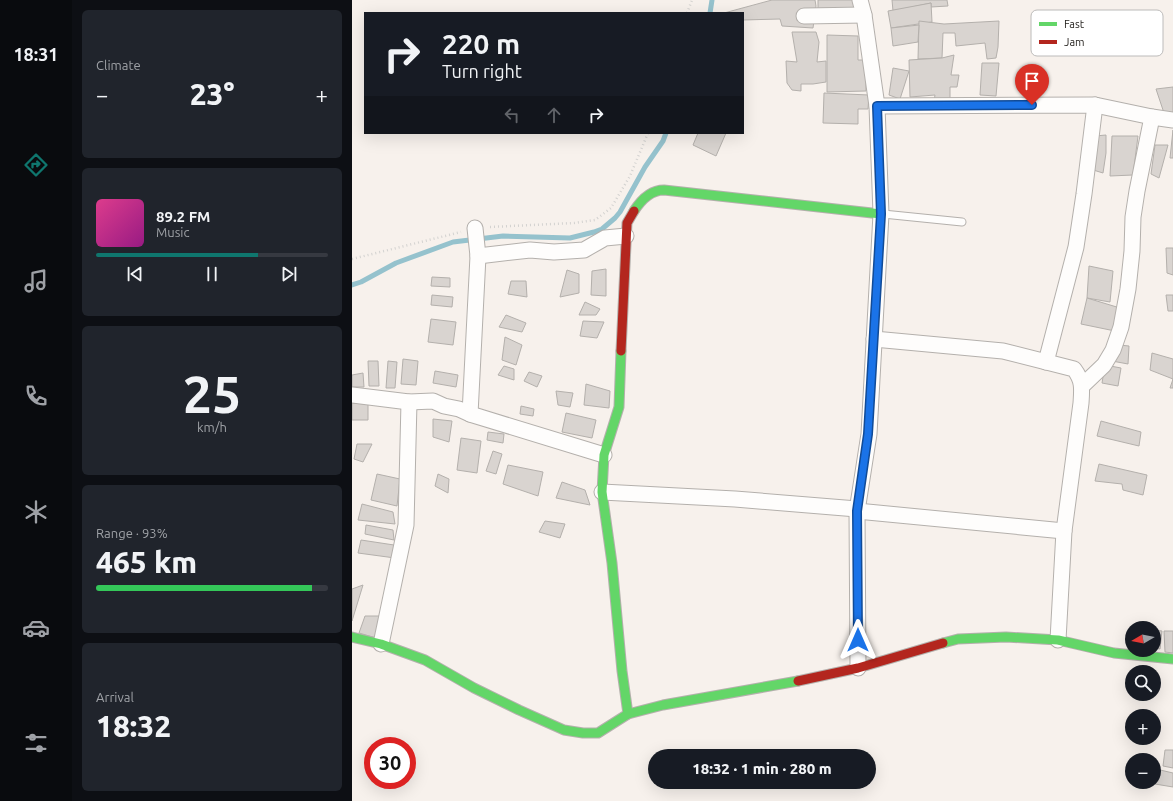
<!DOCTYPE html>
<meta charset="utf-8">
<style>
body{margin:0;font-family:Ubuntu,sans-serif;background:#20242c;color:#f1f3f6;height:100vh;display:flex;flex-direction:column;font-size:15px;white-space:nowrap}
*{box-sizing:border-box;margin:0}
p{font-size:13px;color:#9ea1a6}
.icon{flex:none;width:22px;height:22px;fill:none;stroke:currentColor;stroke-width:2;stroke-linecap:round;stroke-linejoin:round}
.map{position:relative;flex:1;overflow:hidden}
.panel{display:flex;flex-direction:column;gap:10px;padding:10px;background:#0d0f14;width:280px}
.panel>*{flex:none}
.banner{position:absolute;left:12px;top:12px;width:380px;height:122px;border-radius:0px;box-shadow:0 4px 16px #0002;background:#171b24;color:#f1f3f6;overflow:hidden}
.needle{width:26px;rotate:260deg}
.fabs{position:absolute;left:773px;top:621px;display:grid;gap:8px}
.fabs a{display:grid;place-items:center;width:36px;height:36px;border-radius:50%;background:#171b24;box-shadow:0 4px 16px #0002;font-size:20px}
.speed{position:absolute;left:12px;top:737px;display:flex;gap:8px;font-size:20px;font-weight:700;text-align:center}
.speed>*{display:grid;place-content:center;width:52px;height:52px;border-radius:50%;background:#171b24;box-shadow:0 4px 16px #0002;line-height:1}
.speed .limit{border:6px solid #d22;background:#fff;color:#111}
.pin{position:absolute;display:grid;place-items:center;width:34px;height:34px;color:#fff;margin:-41px -17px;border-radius:50% 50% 50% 0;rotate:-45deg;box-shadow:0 0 4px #0007}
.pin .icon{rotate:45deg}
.me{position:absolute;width:44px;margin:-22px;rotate:0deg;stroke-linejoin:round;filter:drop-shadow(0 0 3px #0008)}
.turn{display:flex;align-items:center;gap:14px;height:84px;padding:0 12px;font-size:18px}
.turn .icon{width:52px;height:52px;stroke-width:2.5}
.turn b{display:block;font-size:28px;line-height:34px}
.lanes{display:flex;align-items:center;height:38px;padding:0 12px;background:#0003;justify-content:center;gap:20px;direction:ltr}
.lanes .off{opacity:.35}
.big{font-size:30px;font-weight:800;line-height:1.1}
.panel .card{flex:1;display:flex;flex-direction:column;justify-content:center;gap:6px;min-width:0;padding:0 14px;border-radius:6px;background:#20242c}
.panel .dial{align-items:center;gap:0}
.dial b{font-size:52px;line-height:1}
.song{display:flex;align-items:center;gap:12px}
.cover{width:48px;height:48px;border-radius:6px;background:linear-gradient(135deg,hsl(330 70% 55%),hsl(310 70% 35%))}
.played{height:4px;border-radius:2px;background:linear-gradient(90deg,#0f766e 70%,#363941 70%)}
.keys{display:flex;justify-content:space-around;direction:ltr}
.heat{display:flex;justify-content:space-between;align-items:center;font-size:22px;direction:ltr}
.charge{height:6px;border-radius:3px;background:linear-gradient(90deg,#34c759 93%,#363941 0)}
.trip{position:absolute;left:296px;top:749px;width:228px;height:40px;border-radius:20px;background:#171b24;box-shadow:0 4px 16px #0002;font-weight:800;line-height:40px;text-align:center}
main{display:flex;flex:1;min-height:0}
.tab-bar{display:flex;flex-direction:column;width:72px;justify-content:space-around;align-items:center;background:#090b0e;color:#9ea1a6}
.tab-bar .icon{width:28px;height:28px}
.tab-bar .current{color:#0f766e}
.tab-bar b{font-size:18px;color:#f1f3f6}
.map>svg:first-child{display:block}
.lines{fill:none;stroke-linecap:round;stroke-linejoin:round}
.stream{stroke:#95c2cd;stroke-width:5}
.building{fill:#d9d4d0;stroke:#b4b0ac}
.lane-casing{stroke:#b4b0ac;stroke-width:9}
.street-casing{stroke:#b4b0ac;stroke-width:17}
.fast-casing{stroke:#b4b0ac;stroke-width:11}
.jam-casing{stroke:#b4b0ac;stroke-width:11}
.path{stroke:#d3d2d0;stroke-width:2.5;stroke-dasharray:1 3;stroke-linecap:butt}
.lane{stroke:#fefdfc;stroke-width:7}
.street{stroke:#fefdfc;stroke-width:15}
.fast{stroke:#63d668;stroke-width:9}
.jam{stroke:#b3261e;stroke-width:9}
.route-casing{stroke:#114b97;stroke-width:10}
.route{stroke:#1a73e8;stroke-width:7}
.key{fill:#fff;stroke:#bcbbba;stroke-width:1}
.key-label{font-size:11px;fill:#201d19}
</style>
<main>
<nav class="tab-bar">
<b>18:31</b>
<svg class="icon current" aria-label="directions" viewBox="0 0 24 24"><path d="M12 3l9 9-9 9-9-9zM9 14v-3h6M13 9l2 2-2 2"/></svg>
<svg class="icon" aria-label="music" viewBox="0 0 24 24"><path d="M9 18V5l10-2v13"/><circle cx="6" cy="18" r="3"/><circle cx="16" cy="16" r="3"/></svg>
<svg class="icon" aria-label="phone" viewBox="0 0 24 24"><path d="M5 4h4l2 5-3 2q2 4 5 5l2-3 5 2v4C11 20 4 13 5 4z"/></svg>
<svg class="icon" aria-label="climate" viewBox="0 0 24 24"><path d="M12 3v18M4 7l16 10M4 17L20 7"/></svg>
<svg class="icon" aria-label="car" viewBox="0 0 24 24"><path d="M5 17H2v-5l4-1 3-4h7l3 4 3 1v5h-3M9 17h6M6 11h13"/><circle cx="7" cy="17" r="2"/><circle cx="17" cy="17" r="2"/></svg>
<svg class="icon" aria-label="filters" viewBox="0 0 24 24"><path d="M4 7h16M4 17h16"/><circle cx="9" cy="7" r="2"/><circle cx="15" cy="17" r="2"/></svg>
</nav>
<section class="panel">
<div class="card"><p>Climate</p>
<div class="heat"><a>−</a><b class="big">23°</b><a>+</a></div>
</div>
<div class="card">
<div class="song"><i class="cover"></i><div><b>89.2 FM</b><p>Music</p></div></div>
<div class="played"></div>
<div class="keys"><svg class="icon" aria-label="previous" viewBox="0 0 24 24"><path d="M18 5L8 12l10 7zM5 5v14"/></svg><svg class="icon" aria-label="pause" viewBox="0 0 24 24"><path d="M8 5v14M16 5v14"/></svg><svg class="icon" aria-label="next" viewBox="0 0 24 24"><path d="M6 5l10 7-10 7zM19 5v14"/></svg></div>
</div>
<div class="card dial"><b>25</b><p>km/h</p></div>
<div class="card"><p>Range · 93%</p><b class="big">465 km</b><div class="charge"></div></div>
<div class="card"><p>Arrival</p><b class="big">18:32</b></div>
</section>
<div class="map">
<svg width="821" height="801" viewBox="0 0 821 801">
<rect width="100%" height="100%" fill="#f7f1ec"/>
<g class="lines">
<g class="stream">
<polyline points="358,13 360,0"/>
<polyline points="0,285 9,282 44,263 101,242 151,236 218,238 242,232 250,229 263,218 268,212 293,167 311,141 314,133"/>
</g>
</g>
<g class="building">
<polygon points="420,0 463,0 464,6 461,28 430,26 428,19 391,20 391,13 372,13"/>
<rect x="466" y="0" width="36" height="11"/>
<polygon points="540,0 595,0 596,6 579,7 579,3 541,11"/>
<polygon points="579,3 580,22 539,28 536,11"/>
<polygon points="567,21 592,24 647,21 646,47 644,58 635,59 633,43 604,46 603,33 591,33 590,58 566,59"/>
<polygon points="567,25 566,42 541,46 539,28"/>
<polygon points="440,32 464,32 467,42 465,62 474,61 474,82 461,84 449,84 449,91 440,90 435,83 434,61 445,62"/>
<polygon points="475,35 506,36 506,60 514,60 514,91 475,92"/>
<polygon points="602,55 599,75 607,75 605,87 598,87 598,101 582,101 583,95 558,97 557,60 590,58"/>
<polygon points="630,63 647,63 644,96 628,95"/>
<polygon points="541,68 557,71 548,99 537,95"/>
<polygon points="821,87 821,116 813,116 804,89"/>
<polygon points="472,93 517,95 516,109 506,109 506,124 471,123"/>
<polygon points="821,130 821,158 818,158"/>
<polygon points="346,133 374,133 364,156 341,145"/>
<polygon points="754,135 754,153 751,173 738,169 743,136"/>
<polygon points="760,136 786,136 781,175 758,176"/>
<polygon points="803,145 816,145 807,178 799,174"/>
<polygon points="814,248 821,248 821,275 815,273"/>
<polygon points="737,266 761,271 758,302 735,298"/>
<polygon points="254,269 254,296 239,295 240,271"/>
<polygon points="215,270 227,274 227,293 208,297"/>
<polygon points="80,277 98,278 98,287 79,286"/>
<polygon points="159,281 174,281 175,297 156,294"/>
<polygon points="80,295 101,297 100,307 79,305"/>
<polygon points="814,295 821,295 821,311 816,311"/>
<polygon points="735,298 768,308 763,331 729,324"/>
<polygon points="233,302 248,309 244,315 227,315"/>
<polygon points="154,315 174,323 170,332 147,327"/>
<polygon points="79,319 104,322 101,345 76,342"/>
<polygon points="231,321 252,322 245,338 228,336"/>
<polygon points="153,337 170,345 164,365 150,360"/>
<polygon points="767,345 777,346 776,364 760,361"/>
<polygon points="800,353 821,359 821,388 818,388 821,379 798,370"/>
<polygon points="51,359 66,361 64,385 49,384"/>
<polygon points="16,361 26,361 27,386 17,386"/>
<polygon points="36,361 45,362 43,388 34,388"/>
<polygon points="753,365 769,368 766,386 750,383"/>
<polygon points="152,366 162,369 162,380 146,375"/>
<polygon points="83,371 106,375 104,387 81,383"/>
<polygon points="177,372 190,376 185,387 172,381"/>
<polygon points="11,373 12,387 0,387 0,375"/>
<polygon points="234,384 258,391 257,408 232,405"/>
<polygon points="204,391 221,393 218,407 206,405"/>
<polygon points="0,403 16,404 16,420 0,420"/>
<polygon points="169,406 182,409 181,416 168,414"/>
<polygon points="214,413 244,420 240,438 210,432"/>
<polygon points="81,419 100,421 97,442 81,437"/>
<polygon points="749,421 789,432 787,446 745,436"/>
<polygon points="136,432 152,434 151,443 135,440"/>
<polygon points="109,438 129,441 125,473 105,470"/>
<polygon points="5,444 20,444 11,462 2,459"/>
<polygon points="141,451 150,454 144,474 134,471"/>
<polygon points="747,464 795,475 791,495 771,490 770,484 743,481"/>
<polygon points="156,465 191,472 186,496 151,484"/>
<polygon points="25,474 48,479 45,506 19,500"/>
<polygon points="86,474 97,479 96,493 83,486"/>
<polygon points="210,482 233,490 238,505 204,498"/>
<polygon points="10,504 41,512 43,524 6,520"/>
<polygon points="193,521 213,524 208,538 187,532"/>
<polygon points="14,525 41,530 42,540 13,534"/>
<polygon points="9,540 42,545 43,558 6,553"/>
<polygon points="11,585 0,621 0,589"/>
<polygon points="13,616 28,616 24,638 7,633"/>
<polygon points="802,630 810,631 808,649 802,648"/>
<polygon points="812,631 821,631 821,653 813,652"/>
<polygon points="813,750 821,750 821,768 811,766"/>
<polygon points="804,769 821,773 821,787 803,784"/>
</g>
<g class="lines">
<g class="lane-casing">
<polyline id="lane" points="531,214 610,222"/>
</g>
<g class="street-casing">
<g id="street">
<polyline points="452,16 512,15"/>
<polyline points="525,106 743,105 800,117 821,120"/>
<polyline points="126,256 178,250 202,252 232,250 253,238 274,236"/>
<path d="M522 339 651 351 722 369C731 381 730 388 729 403L712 531 706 640"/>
<polyline points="694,362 724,247 732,194 743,105"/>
<polyline points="730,386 752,365 761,350 769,327 776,289 780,251 781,217 785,191 800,117"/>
<polyline points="0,395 57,402 81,401 92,406 107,409 118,414 252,455"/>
<polyline points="118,414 126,256 123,228"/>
<polyline points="250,492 383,499 505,509"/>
<polyline points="505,511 712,531"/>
<polyline points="29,644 54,525 57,402"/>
<polyline points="506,668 505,511 517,434 529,214 525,106 512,15 508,0"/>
</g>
</g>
<g class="fast-casing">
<g id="fast">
<path d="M282 211C289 200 298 190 312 190L529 214"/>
<polyline points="269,351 267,407 252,455 250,492 260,563 270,671 276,714"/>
<polyline points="0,637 29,644 73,660 122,688 167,710 212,730 231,733 246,733 276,714 311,705 446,681"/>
<polyline points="591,643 606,639 654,637 706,640 762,653 821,659"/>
</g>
</g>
<g class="jam-casing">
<g id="jam">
<polyline points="269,351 275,223 282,211"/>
<polyline points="446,681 506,668 591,643"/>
</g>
</g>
<g class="path">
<polyline points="335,13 340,0"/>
<polyline points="138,227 222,223 243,220 259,208 278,176 296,133"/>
<polyline points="0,259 109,232"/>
</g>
<use href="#lane" class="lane"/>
<use href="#street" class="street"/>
<use href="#fast" class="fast"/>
<use href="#jam" class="jam"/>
</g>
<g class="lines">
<g class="route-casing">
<polyline id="route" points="506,640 505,511 516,434 529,214 525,106 680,105"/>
</g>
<use href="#route" class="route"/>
</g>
<rect x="679" y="10" width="132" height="46" rx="6" class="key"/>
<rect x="687" y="22" width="18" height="4" fill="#63d668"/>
<rect x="687" y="40" width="18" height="4" fill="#b3261e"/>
<g class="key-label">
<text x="712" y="28">Fast</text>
<text x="712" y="46">Jam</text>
</g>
</svg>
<div class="fabs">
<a><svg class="needle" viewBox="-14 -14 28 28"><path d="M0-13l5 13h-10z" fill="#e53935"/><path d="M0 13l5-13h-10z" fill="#9ea1a6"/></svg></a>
<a><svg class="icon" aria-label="search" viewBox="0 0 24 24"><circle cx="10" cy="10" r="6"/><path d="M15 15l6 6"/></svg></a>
<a>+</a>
<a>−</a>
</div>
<div class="speed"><div class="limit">30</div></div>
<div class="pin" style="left:680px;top:105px;background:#d93025"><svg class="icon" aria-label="arrive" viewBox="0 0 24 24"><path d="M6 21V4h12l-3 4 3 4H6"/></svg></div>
<svg class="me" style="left:506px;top:640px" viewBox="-20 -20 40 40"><path d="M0-17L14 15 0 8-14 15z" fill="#1a73e8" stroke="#fff" stroke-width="4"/></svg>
<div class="trip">18:32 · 1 min · 280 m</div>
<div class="banner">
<div class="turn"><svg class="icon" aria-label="right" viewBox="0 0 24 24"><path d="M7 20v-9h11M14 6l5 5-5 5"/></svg><div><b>220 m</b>Turn right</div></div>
<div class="lanes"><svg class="icon off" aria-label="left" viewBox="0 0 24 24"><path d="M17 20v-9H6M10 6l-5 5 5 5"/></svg><svg class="icon off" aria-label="ahead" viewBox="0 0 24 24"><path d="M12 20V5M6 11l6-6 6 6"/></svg><svg class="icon" aria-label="right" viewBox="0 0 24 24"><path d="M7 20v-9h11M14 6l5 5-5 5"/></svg></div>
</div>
</div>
</main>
